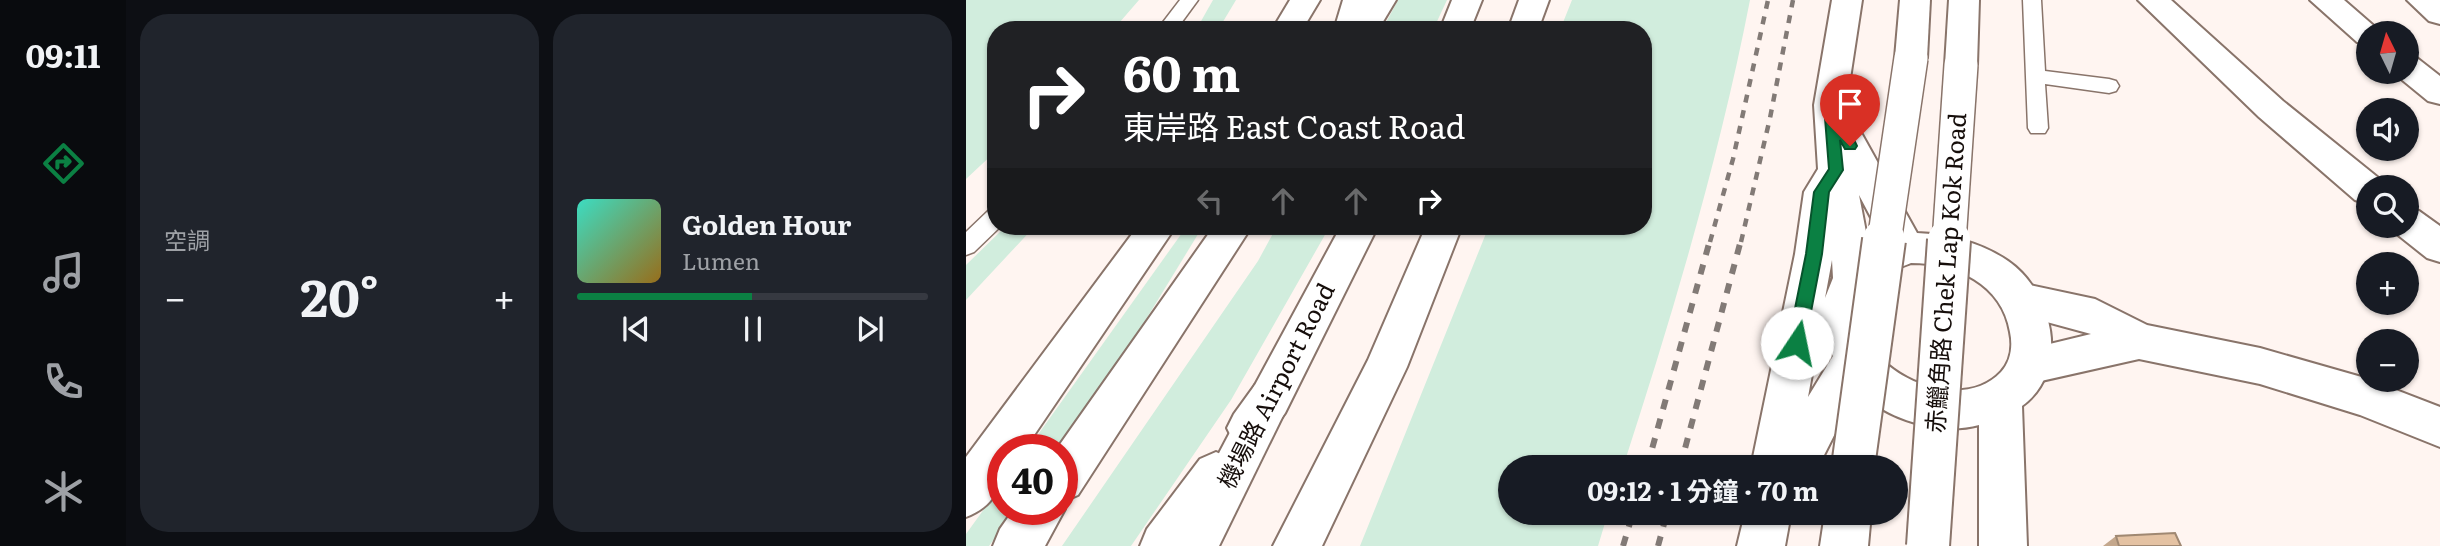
<!DOCTYPE html>
<html lang="zh-TW">
<meta charset="utf-8">
<style>
body{margin:0;font-family:Literata,"Noto Sans TC",serif;background:#20242c;color:#f1f3f6;height:100vh;display:flex;flex-direction:column;font-size:26px;white-space:nowrap}
*{box-sizing:border-box;margin:0}
p{font-size:23px;color:#9ea1a6}
.icon{flex:none;width:38px;height:38px;fill:none;stroke:currentColor;stroke-width:2;stroke-linecap:round;stroke-linejoin:round}
.map{position:relative;flex:1;overflow:hidden}
.side{display:flex;flex-direction:column;gap:14px;padding:14px;background:#0d0f14;width:840px}
.side>*{flex:none}
.top-card{position:absolute;left:21px;top:21px;width:665px;height:214px;border-radius:28px;box-shadow:0 2px 5px #0004;background:#202124;color:#fff;overflow:hidden}
.needle{width:46px;rotate:355deg}
.fabs{position:absolute;left:1390px;top:21px;display:grid;gap:14px}
.fabs a{display:grid;place-items:center;width:63px;height:63px;border-radius:50%;background:#171b24;box-shadow:0 2px 5px #0004;font-size:35px}
.speed{position:absolute;left:21px;top:434px;display:flex;gap:14px;font-size:35px;font-weight:700;text-align:center}
.speed>*{display:grid;place-content:center;width:91px;height:91px;border-radius:50%;background:#171b24;box-shadow:0 2px 5px #0004;line-height:1}
.speed .limit{border:10px solid #d22;background:#fff;color:#111}
.pin{position:absolute;display:grid;place-items:center;width:60px;height:60px;color:#fff;margin:-72px -30px;border-radius:50% 50% 50% 0;rotate:-45deg;box-shadow:0 0 7px #0007}
.pin .icon{rotate:45deg}
.me{position:absolute;width:77px;margin:-38px;rotate:11deg;stroke-linejoin:round;filter:drop-shadow(0 0 5px #0008)}
.turn{display:flex;align-items:center;gap:24px;height:147px;padding:0 21px;font-size:32px}
.turn .icon{width:91px;height:91px;stroke-width:2.5}
.turn b{display:block;font-size:49px;line-height:60px}
.lanes{display:flex;align-items:center;height:66px;padding:0 21px;background:#0003;justify-content:center;gap:35px;direction:ltr}
.lanes .off{opacity:.35}
.big{font-size:52px;font-weight:700;line-height:1.1}
.side .tile{flex:1;display:flex;flex-direction:column;justify-content:center;gap:10px;min-width:0;padding:0 24px;border-radius:28px;background:#20242c}
.song{display:flex;align-items:center;gap:21px}
.cover{width:84px;height:84px;border-radius:10px;background:linear-gradient(135deg,hsl(170 70% 55%),hsl(40 70% 35%))}
.played{height:7px;border-radius:4px;background:linear-gradient(90deg,#0b8043 50%,#363941 50%)}
.keys{display:flex;justify-content:space-around;direction:ltr}
.heat{display:flex;justify-content:space-between;align-items:center;font-size:38px;direction:ltr}
.side .tiles{flex:1;display:grid;gap:14px;grid-template-columns:repeat(2,1fr)}
.trip{position:absolute;left:532px;top:455px;width:410px;height:70px;border-radius:35px;background:#171b24;box-shadow:0 2px 5px #0004;font-weight:700;line-height:70px;text-align:center}
main{display:flex;flex:1;min-height:0}
.menu{display:flex;flex-direction:column;width:126px;justify-content:space-around;align-items:center;background:#090b0e;color:#9ea1a6}
.menu .icon{width:49px;height:49px}
.menu .selected{color:#0b8043}
.menu b{font-size:32px;color:#f1f3f6}
.map>svg:first-child{display:block}
.green{fill:#d1eddd}
.lines{fill:none;stroke-linecap:round;stroke-linejoin:round}
.service-casing{stroke:#89746a;stroke-width:3}
.minor-casing{stroke:#89746a;stroke-width:4}
.tertiary-casing{stroke:#89746a;stroke-width:4}
.secondary-casing{stroke:#89746a;stroke-width:4}
.primary-casing{stroke:#89746a;stroke-width:4}
.motorway-casing{stroke:#89746a;stroke-width:4}
.service{fill:#fff;fill-rule:evenodd}
.minor{fill:#fff;fill-rule:evenodd}
.tertiary{fill:#fff;fill-rule:evenodd}
.secondary{fill:#fff;fill-rule:evenodd}
.primary{fill:#fff;fill-rule:evenodd}
.motorway{fill:#fff;fill-rule:evenodd}
.rail-far1{stroke:#827a76;stroke-width:4.5;stroke-dasharray:8 8;stroke-linecap:butt}
.rail{stroke:#827a76;stroke-width:6;stroke-dasharray:10 10;stroke-linecap:butt}
.primary-bridge-far1-casing{stroke:#89746a;stroke-width:36;stroke-linecap:butt}
.primary-bridge-casing{stroke:#89746a;stroke-width:46;stroke-linecap:butt}
.primary-bridge-far1{stroke:#fff;stroke-width:33}
.primary-bridge{stroke:#fff;stroke-width:42}
.wall{fill:#c4a78c}
.building{fill:#e4c2a3;stroke:#a08872;stroke-width:2}
.route{fill:#0b8043;stroke:#07532c;stroke-width:2}
.labels{text-anchor:middle;stroke-width:7;stroke-linejoin:round;paint-order:stroke}
.street-label{font-size:24px;fill:#160e0b;stroke:#fff}
</style>
<main>
<nav class="menu">
<b>09:11</b>
<svg class="icon selected" aria-label="directions" viewBox="0 0 24 24"><path d="M12 3l9 9-9 9-9-9zM9 14v-3h6M13 9l2 2-2 2"/></svg>
<svg class="icon" aria-label="music" viewBox="0 0 24 24"><path d="M9 18V5l10-2v13"/><circle cx="6" cy="18" r="3"/><circle cx="16" cy="16" r="3"/></svg>
<svg class="icon" aria-label="phone" viewBox="0 0 24 24"><path d="M5 4h4l2 5-3 2q2 4 5 5l2-3 5 2v4C11 20 4 13 5 4z"/></svg>
<svg class="icon" aria-label="climate" viewBox="0 0 24 24"><path d="M12 3v18M4 7l16 10M4 17L20 7"/></svg>
</nav>
<section class="side">
<div class="tiles">
<div class="tile"><p>空調</p>
<div class="heat"><a>−</a><b class="big">20°</b><a>+</a></div>
</div>
<div class="tile">
<div class="song"><i class="cover"></i><div><b>Golden Hour</b><p>Lumen</p></div></div>
<div class="played"></div>
<div class="keys"><svg class="icon" aria-label="previous" viewBox="0 0 24 24"><path d="M18 5L8 12l10 7zM5 5v14"/></svg><svg class="icon" aria-label="pause" viewBox="0 0 24 24"><path d="M8 5v14M16 5v14"/></svg><svg class="icon" aria-label="next" viewBox="0 0 24 24"><path d="M6 5l10 7-10 7zM19 5v14"/></svg></div>
</div>
</div>
</section>
<div class="map">
<svg width="1474" height="546" viewBox="0 0 1474 546">
<rect width="100%" height="100%" fill="#fff5f1"/>
<g class="green">
<polygon points="0,0 173,0 147,30 30,30 30,151 0,179"/>
<polygon points="247,0 270,0 252,30 230,30"/>
<polygon points="432,0 481,0 467,30 416,30"/>
<path d="M606 0H784C753 159 707 313 657 467H544V513H642L632 546H394L523 226H677V30H594Z"/>
<polygon points="40,226 69,226 0,300 0,265"/>
<polygon points="221,226 237,226 146,375 92,450 61,450"/>
<polygon points="311,226 364,226 265,400 165,546 96,546 292,261"/>
<polygon points="37,483 37,509 50,509 23,546 0,546 0,534"/>
</g>
<g class="lines">
<g class="service-casing">
<g id="service">
<polygon points="214,0 232,0 210,30 191,30"/>
<polygon points="1057,0 1075,0 1079,71 1143,79 1150,81 1153,86 1150,91 1143,93 1079,84 1082,128 1079,133 1065,133 1062,128"/>
<polygon points="30,209 30,226 35,226 8,252 0,255 0,232 22,211"/>
</g>
</g>
<g class="minor-casing">
<polygon id="minor" points="1054,283 1129,299 1181,325 1294,348 1399,378 1474,407 1474,447 1394,415 1294,384 1173,359 1062,384 1047,379 1041,366 1047,353 1125,334 1040,311 1034,299 1040,287"/>
</g>
<g class="tertiary-casing">
<g id="tertiary">
<polygon points="324,0 354,0 336,30 306,30"/>
<path d="M866 0H896L880 105 882 119 888 120 951 233C982 234 1016 243 1042 261 1087 292 1105 370 1056 406L1061 546H1013V425C973 436 920 419 891 390L852 467H785L829 254 838 192 852 169 848 105ZM893 195 918 242 903 248ZM866 260 867 278 859 298ZM945 263C990 263 1036 284 1044 332 1047 346 1045 361 1035 372 981 429 842 340 916 276 923 270 936 267 945 263ZM856 318 859 340 867 356 842 397Z"/>
<path d="M172 226H210L58 450H37C37 482 33 504 0 517V457Z"/>
<polygon points="779,513 825,513 819,546 771,546"/>
</g>
</g>
<g class="secondary-casing">
<g id="secondary">
<polygon points="377,0 407,0 398,30 368,30"/>
<polygon points="1172,0 1205,0 1317,101 1415,180 1418,187 1402,187 1402,204 1389,200 1293,117"/>
<polygon points="1440,207 1453,211 1474,226 1474,262 1461,258 1427,231 1424,226 1440,226"/>
<polygon points="248,226 286,226 112,495 96,502 96,450 90,450"/>
<polygon points="96,502 99,509 79,546 27,546 34,529 48,509 96,509"/>
</g>
</g>
<g class="primary-casing">
<g id="primary">
<polygon points="400,0 430,0 412,30 382,30"/>
<polygon points="486,0 516,0 504,30 474,30"/>
<polygon points="553,0 583,0 572,30 542,30"/>
<polygon points="934,0 964,0 961,58 956,65 945,69 934,65 929,58"/>
<polygon points="983,0 1013,0 1011,65 1006,73 995,76 984,73 979,65"/>
<polygon points="375,226 412,226 319,413 298,442 283,448 268,442 261,428 268,414 289,385"/>
<polygon points="460,226 496,226 441,367 356,546 307,546 402,360"/>
<polygon points="250,452 266,459 273,474 266,489 226,546 174,546 181,529 234,459"/>
<polygon points="859,513 905,513 902,546 854,546"/>
</g>
</g>
<g class="motorway-casing">
<g id="motorway">
<polygon points="1344,0 1378,0 1416,33 1402,33 1402,45 1391,42"/>
<polygon points="1441,0 1474,0 1474,24 1463,21"/>
<polygon points="1440,55 1451,58 1474,76 1474,104 1462,101 1429,74 1428,72 1440,72"/>
<polygon points="304,380 319,385 325,399 253,546 204,546 289,385"/>
</g>
</g>
<use href="#service" class="service"/>
<use href="#minor" class="minor"/>
<use href="#tertiary" class="tertiary"/>
<use href="#secondary" class="secondary"/>
<use href="#primary" class="primary"/>
<use href="#motorway" class="motorway"/>
<g class="rail-far1">
<polyline points="744,242 767,159 802,0"/>
<polyline points="775,242 804,118 827,0"/>
</g>
<g class="rail">
<polyline points="681,467 744,240"/>
<polyline points="714,467 775,240"/>
<polyline points="657,546 667,513"/>
<polyline points="692,546 701,513"/>
</g>
<g class="primary-bridge-far1-casing">
<g id="primary-bridge-far1">
<polyline points="918,242 945,58"/>
<polyline points="983,242 995,65"/>
</g>
</g>
<g class="primary-bridge-casing">
<g id="primary-bridge">
<polyline points="887,467 918,240"/>
<polyline points="962,546 983,240"/>
</g>
</g>
<use href="#primary-bridge-far1" class="primary-bridge-far1"/>
<use href="#primary-bridge" class="primary-bridge"/>
</g>
<polygon class="wall" points="1150,536 1215,546 1137,546"/>
<polygon class="building" points="1209,533 1215,546 1153,546 1150,536"/>
<polygon class="route" points="864,100 871,105 891,146 889,149 879,149 874,140 877,170 863,192 856,254 839,343 837,348 831,351 825,348 822,343 840,254 848,192 863,169 858,105"/>
<g class="labels">
<g class="street-label">
<text transform="translate(981 273) rotate(-86)" y="8">赤鱲角路 Chek Lap Kok Road</text>
<text transform="translate(311 386) rotate(-63)" y="8">機場路 Airport Road</text>
</g>
</g>
</svg>
<div class="fabs">
<a><svg class="needle" viewBox="-14 -14 28 28"><path d="M0-13l5 13h-10z" fill="#e53935"/><path d="M0 13l5-13h-10z" fill="#9ea1a6"/></svg></a>
<a><svg class="icon" aria-label="sound" viewBox="0 0 24 24"><path d="M4 9h4l5-4v14l-5-4H4zM17 9q2 3 0 6"/></svg></a>
<a><svg class="icon" aria-label="search" viewBox="0 0 24 24"><circle cx="10" cy="10" r="6"/><path d="M15 15l6 6"/></svg></a>
<a>+</a>
<a>−</a>
</div>
<div class="speed"><div class="limit">40</div></div>
<div class="pin" style="left:884px;top:146px;background:#d93025"><svg class="icon" aria-label="arrive" viewBox="0 0 24 24"><path d="M6 21V4h12l-3 4 3 4H6"/></svg></div>
<svg class="me" style="left:831px;top:343px" viewBox="-20 -20 40 40"><circle r="19" fill="#fff"/><path d="M0-13L10 11 0 6-10 11z" fill="#0b8043"/></svg>
<div class="trip">09:12 · 1 分鐘 · 70 m</div>
<div class="top-card">
<div class="turn"><svg class="icon" aria-label="right" viewBox="0 0 24 24"><path d="M7 20v-9h11M14 6l5 5-5 5"/></svg><div><b>60 m</b>東岸路 East Coast Road</div></div>
<div class="lanes"><svg class="icon off" aria-label="left" viewBox="0 0 24 24"><path d="M17 20v-9H6M10 6l-5 5 5 5"/></svg><svg class="icon off" aria-label="ahead" viewBox="0 0 24 24"><path d="M12 20V5M6 11l6-6 6 6"/></svg><svg class="icon off" aria-label="ahead" viewBox="0 0 24 24"><path d="M12 20V5M6 11l6-6 6 6"/></svg><svg class="icon" aria-label="right" viewBox="0 0 24 24"><path d="M7 20v-9h11M14 6l5 5-5 5"/></svg></div>
</div>
</div>
</main>
